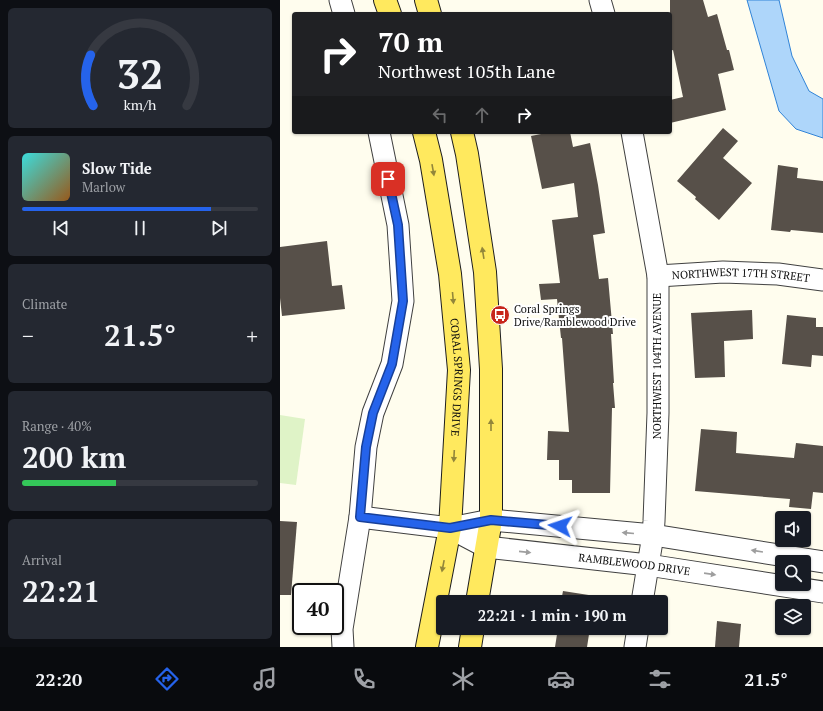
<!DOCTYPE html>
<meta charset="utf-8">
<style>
body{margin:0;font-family:"PT Serif",serif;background:#242831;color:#f1f3f6;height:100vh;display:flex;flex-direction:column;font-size:15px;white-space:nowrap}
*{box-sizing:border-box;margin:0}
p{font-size:13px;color:#9ea1a6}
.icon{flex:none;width:22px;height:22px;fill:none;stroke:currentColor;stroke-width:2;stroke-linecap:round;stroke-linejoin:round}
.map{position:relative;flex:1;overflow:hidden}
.drawer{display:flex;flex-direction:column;gap:8px;padding:8px;background:#0d0f14;width:280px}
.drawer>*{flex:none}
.hud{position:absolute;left:12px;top:12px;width:380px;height:122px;border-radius:4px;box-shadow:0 1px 3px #0004;background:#202124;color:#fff;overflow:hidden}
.fabs{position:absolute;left:495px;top:511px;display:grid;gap:8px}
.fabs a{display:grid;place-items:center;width:36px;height:36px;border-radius:4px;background:#171b24;box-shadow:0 1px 3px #0004;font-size:20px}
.speed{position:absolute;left:12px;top:583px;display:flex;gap:8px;font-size:20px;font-weight:700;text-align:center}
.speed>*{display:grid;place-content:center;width:52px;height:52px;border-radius:50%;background:#171b24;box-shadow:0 1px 3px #0004;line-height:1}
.speed .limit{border:2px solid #111;border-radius:6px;background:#fff;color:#111}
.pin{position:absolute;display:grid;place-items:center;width:34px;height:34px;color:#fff;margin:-17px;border-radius:8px;box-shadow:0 2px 6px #0006}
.me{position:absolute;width:44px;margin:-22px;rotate:275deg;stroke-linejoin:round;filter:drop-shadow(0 0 3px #0008)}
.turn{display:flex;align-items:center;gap:14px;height:84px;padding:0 20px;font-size:18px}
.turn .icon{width:52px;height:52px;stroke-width:2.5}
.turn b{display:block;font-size:28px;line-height:34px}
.lanes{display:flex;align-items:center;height:38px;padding:0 20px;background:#0003;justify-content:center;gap:20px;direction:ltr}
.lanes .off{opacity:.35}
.big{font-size:30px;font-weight:700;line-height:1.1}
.drawer .widget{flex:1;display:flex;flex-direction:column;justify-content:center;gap:6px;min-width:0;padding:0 14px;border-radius:6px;background:#242831}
.drawer .dial{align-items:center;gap:0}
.dial svg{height:104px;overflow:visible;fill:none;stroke:#363941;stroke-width:7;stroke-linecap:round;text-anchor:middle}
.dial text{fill:#f1f3f6;stroke:none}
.song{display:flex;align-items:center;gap:12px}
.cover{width:48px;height:48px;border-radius:6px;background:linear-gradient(135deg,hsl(180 70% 55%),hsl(30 70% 35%))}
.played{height:4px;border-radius:2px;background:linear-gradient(90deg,#2563eb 80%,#363941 80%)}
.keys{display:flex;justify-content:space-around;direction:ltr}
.heat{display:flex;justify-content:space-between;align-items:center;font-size:22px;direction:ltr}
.charge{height:6px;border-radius:3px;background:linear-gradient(90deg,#34c759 40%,#363941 0)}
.trip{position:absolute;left:156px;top:595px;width:232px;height:40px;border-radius:4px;background:#171b24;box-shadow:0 1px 3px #0004;font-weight:700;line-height:40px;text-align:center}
.dock{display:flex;height:64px;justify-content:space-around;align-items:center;background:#090b0e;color:#9ea1a6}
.dock .icon{width:28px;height:28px}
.dock .selected{color:#2563eb}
.dock b{font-size:18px;color:#f1f3f6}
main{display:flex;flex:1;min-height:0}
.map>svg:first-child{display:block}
.pitch{fill:#dff3c7}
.water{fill:#aed6fa;stroke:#3083d7}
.building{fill:#575049}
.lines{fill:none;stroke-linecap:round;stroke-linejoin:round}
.minor-casing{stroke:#404040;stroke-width:23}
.major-casing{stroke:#1e1e1e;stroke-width:24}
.minor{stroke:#fff;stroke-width:21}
.major{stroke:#ffe95e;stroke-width:22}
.oneway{fill:#92863a}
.oneway2{fill:#9e9e9e}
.route-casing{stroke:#184099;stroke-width:10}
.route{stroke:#2563eb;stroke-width:7}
.labels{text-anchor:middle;stroke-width:4;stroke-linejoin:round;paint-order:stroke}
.street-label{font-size:11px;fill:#0d0d0d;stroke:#fff}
.poi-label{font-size:11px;fill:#0d0d0d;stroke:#fff;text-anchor:start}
</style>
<main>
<section class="drawer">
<div class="widget dial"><svg viewBox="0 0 100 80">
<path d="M14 69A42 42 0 1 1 86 69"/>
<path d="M14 69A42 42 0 0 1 12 30" stroke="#2563eb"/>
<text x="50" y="56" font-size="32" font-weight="700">32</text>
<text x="50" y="72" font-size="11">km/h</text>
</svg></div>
<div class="widget">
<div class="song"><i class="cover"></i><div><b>Slow Tide</b><p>Marlow</p></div></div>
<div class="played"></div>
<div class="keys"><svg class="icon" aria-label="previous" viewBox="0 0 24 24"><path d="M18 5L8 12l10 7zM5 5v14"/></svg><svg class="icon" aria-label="pause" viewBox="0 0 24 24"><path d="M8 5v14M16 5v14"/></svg><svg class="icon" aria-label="next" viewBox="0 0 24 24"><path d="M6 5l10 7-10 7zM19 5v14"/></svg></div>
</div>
<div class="widget"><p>Climate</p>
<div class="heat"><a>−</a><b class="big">21.5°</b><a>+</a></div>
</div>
<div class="widget"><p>Range · 40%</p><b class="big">200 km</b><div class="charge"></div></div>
<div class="widget"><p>Arrival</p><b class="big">22:21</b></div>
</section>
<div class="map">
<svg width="543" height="647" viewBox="0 0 543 647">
<rect width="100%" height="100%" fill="#fffdee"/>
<polygon class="pitch" points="0,415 25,419 16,485 0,483"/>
<polygon class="water" points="467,0 499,0 512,56 529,91 543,99 543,138 516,129 499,111"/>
<g class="building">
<polygon points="390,0 423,0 428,17 437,14 447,50 449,50 454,70 438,74 446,110 390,123 390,100 403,97 393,50 390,51"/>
<polygon points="443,128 458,141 443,158 472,183 439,220 415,199 416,197 397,181"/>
<polygon points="271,132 290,132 293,147 310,143 318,185 325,233 313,235 319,279 328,278 333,334 331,334 334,383 333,383 335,408 332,408 330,493 292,493 292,480 279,480 279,460 267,460 268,431 289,432 282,338 281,338 277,299 261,300 259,284 280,283 272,220 298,217 294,183 262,189 251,136"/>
<polygon points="498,165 518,168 517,178 543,181 543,233 511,230 510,232 491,230"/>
<polygon points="47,241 52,286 62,285 65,309 2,316 0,298 0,247"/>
<polygon points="472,310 473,339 444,341 445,377 415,378 411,313"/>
<polygon points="507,315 536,318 536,327 543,327 543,356 532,355 531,367 502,364"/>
<polygon points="421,429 457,432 456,453 514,458 516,443 543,446 543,493 533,492 531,509 509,507 510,499 415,491"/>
<polygon points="0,521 17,522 11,595 0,595"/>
<polygon points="283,591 315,596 314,602 281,602"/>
<polygon points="437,621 461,624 459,647 435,647"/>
<polygon points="278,628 310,628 307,647 275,647"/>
</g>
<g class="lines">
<g class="minor-casing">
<g id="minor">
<polyline points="60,0 64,14"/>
<polyline points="320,0 324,14"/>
<polyline points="352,132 378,276 378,413 374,521 373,535 362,602"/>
<path id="s1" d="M378 276 443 272 498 274 543 280"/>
<polyline points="80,517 170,528 211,520 373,535 543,562"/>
<path id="s2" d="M170 528 206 547 368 565 543 592"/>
<polyline points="63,647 62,629 80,517 86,447 93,413 112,364 123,301 118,225 99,132"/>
<polyline points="355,647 358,628"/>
</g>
</g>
<g class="major-casing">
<g id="major">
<polyline points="105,0 110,14"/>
<polyline points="146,0 150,14"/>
<path id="s3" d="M144 132 151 160 170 274 179 370 170 528 147 647"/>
<polyline points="182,132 187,154 205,272 211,369 211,520 197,602"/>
<polyline points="190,647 193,628"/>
</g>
</g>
<use href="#minor" class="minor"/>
<use href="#major" class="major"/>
</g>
<defs><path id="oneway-solid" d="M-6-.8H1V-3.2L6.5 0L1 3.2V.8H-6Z"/></defs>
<g class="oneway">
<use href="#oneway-solid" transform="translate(153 170) rotate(80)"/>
<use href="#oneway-solid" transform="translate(203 253) rotate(-99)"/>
<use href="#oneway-solid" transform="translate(173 298) rotate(85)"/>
<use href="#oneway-solid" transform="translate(211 425) rotate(-90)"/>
<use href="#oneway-solid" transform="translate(174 456) rotate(93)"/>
<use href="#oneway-solid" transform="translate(163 566) rotate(101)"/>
</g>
<g class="oneway2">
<use href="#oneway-solid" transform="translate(348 533) rotate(-175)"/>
<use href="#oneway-solid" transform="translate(477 551) rotate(-171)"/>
<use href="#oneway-solid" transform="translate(245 552) rotate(6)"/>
<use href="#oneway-solid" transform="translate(430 574) rotate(8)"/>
</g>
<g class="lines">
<g class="route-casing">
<polyline id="route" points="108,179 118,225 123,301 112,364 93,413 86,447 80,517 170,528 211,520 280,526"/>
</g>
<use href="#route" class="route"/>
</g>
<defs>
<g id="bus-disc" transform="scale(1)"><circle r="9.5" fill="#c7251b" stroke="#fff"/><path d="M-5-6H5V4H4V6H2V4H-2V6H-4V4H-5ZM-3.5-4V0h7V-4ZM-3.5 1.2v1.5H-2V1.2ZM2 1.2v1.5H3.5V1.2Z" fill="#fff"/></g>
</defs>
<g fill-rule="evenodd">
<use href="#bus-disc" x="220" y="315"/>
</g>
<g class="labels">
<g class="street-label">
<text dy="4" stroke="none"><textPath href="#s1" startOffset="83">NORTHWEST 17TH STREET</textPath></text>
<text transform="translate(377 366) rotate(-90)" y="4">NORTHWEST 104TH AVENUE</text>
<text dy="4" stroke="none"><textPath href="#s3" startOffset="248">CORAL SPRINGS DRIVE</textPath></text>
<text dy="4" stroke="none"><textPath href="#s2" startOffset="190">RAMBLEWOOD DRIVE</textPath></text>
</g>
<g class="poi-label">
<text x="234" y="313">Coral Springs<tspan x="234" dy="13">Drive/Ramblewood Drive</tspan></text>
</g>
</g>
</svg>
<div class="fabs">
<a><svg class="icon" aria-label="sound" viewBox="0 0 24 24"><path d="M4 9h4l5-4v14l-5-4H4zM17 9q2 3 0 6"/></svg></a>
<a><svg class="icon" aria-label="search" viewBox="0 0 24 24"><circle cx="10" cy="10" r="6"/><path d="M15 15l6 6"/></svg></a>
<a><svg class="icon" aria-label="layers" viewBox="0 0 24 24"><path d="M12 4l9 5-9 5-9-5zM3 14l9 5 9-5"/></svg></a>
</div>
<div class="speed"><div class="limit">40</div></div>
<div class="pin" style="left:108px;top:179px;background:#d93025"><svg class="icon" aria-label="arrive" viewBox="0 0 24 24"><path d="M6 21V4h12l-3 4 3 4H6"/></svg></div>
<svg class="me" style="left:280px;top:526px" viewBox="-20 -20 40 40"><path d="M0-17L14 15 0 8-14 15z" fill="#2563eb" stroke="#fff" stroke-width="4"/></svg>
<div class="trip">22:21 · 1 min · 190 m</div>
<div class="hud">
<div class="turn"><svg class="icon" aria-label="right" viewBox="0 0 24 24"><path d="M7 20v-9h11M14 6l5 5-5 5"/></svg><div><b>70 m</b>Northwest 105th Lane</div></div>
<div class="lanes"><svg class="icon off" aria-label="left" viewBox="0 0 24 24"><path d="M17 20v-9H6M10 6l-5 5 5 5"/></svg><svg class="icon off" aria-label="ahead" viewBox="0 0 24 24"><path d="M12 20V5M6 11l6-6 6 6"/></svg><svg class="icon" aria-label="right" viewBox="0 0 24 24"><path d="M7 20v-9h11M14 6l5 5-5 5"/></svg></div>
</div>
</div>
</main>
<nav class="dock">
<b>22:20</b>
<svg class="icon selected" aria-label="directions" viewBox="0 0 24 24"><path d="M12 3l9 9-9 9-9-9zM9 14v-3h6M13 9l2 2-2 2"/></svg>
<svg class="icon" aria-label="music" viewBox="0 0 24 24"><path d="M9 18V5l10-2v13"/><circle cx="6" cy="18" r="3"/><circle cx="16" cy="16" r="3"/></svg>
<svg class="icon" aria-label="phone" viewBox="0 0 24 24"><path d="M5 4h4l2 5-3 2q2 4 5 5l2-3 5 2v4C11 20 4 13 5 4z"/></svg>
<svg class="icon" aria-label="climate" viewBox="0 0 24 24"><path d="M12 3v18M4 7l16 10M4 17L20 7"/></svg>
<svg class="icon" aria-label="car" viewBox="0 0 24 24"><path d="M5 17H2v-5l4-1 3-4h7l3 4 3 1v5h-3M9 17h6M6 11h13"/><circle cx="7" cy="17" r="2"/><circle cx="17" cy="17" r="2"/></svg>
<svg class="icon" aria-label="filters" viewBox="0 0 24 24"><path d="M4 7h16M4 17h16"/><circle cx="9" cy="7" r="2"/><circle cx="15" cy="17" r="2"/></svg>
<b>21.5°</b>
</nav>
